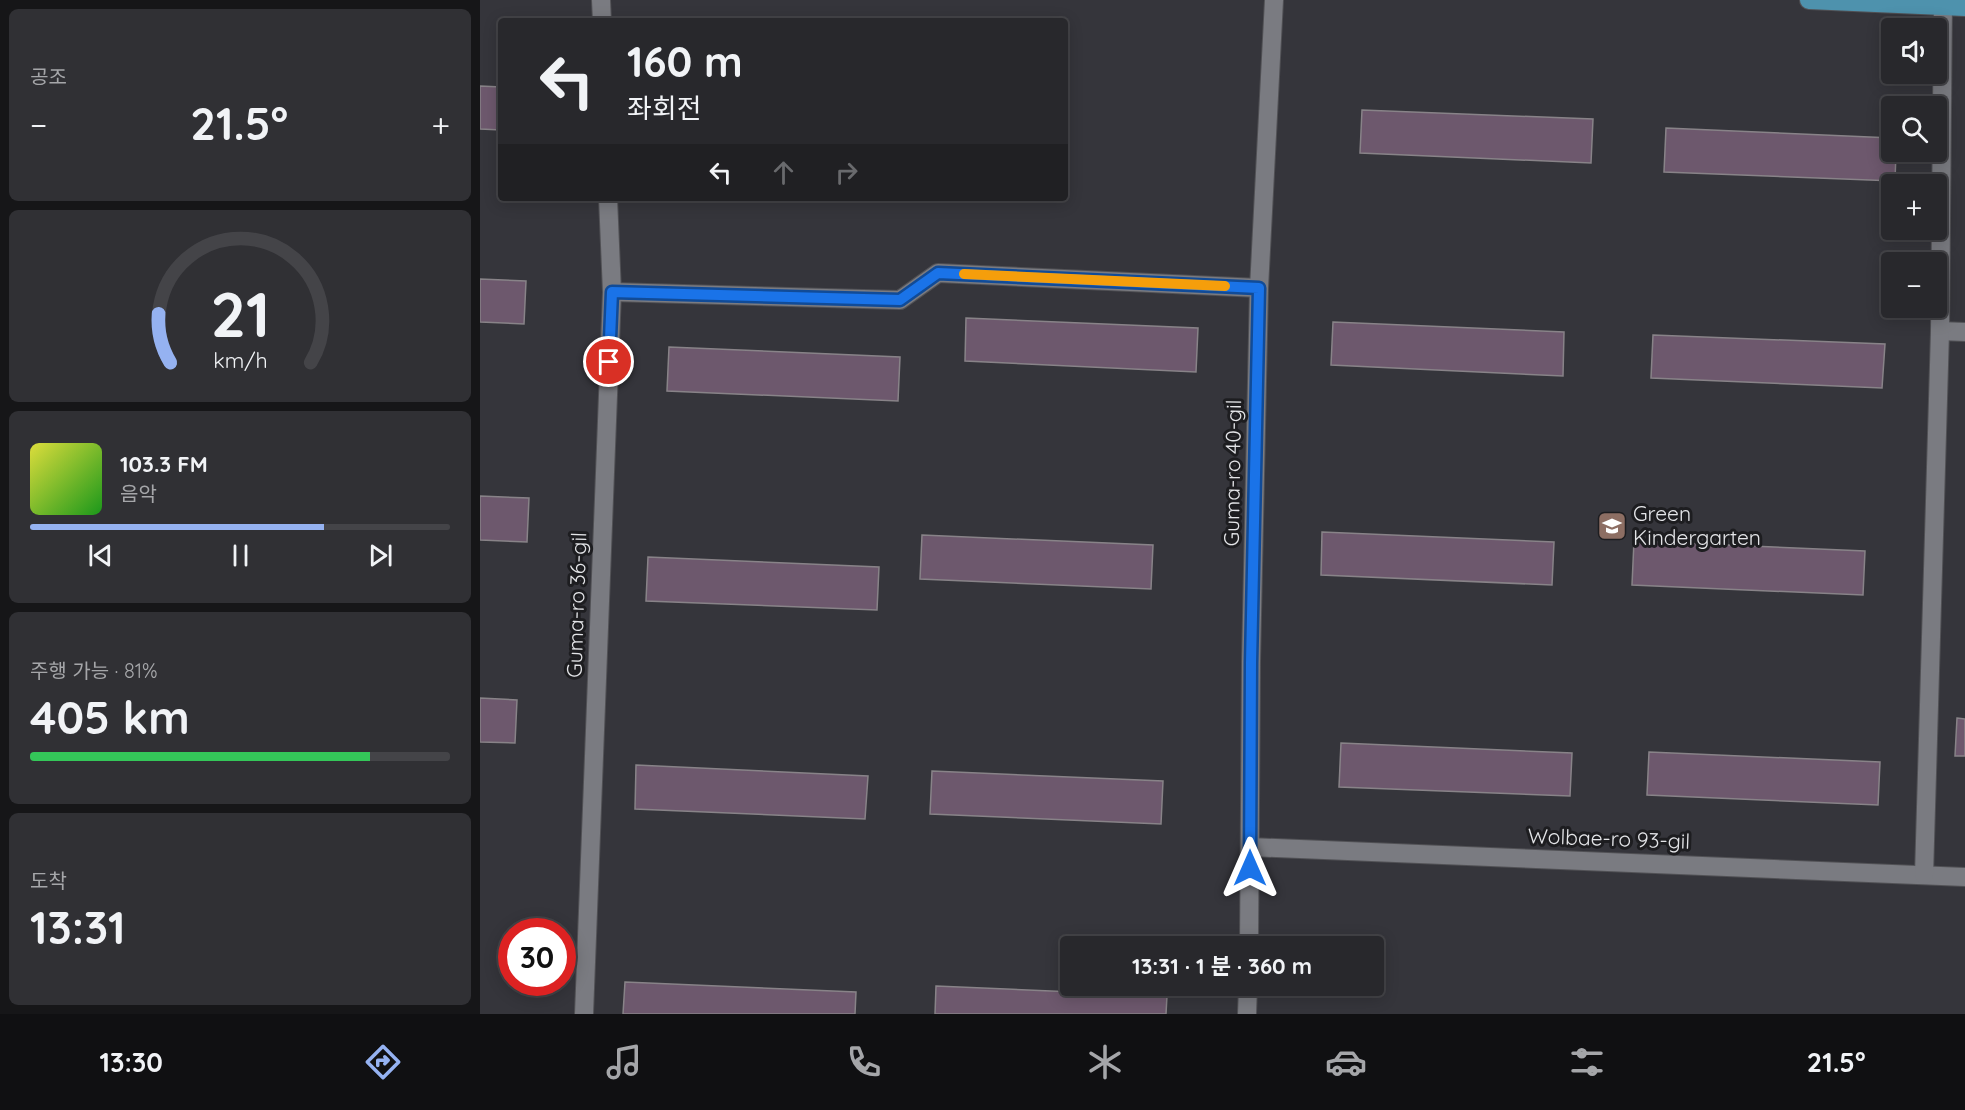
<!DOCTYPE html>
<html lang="ko">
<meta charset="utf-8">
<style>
body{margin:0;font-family:Quicksand,"Noto Sans KR",sans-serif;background:#303034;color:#f1f3f6;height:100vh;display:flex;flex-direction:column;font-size:22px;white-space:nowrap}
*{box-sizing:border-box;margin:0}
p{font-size:20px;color:#a5a6a9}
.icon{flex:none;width:33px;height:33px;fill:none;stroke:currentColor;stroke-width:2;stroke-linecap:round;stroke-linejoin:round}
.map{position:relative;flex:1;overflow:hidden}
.drawer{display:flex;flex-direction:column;gap:9px;padding:9px;background:#161618;width:480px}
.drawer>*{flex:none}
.hud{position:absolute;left:18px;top:18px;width:570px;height:183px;border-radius:6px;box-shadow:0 3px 15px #0003,0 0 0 2px #444448;background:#28282c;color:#f1f3f6;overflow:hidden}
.tools{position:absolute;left:1401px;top:18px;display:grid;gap:12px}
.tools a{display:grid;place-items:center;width:66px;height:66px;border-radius:6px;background:#28282c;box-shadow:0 3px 15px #0003,0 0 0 2px #444448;font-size:30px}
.speed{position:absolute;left:18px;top:918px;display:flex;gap:12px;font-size:30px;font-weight:700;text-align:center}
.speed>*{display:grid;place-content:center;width:78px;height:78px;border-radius:50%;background:#28282c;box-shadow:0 3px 15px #0003,0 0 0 2px #444448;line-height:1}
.speed .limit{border:9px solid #d22;background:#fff;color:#111}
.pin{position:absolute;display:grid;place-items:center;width:51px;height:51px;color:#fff;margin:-26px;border:3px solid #fff;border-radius:50%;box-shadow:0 2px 6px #0007}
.me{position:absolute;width:66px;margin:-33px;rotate:0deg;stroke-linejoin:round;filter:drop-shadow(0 0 4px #0008)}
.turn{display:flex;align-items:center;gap:21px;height:126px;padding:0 30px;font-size:27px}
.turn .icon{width:78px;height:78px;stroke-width:2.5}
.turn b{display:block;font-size:42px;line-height:51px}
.lanes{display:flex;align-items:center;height:57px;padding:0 30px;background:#0003;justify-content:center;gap:30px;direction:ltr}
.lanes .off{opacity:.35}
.big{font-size:45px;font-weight:700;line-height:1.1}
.drawer .card{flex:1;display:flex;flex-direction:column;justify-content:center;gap:9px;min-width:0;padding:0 21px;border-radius:9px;background:#303034}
.drawer .dial{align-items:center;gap:0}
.dial svg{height:156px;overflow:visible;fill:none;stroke:#444448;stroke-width:7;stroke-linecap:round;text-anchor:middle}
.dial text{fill:#f1f3f6;stroke:none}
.song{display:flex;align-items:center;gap:18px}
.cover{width:72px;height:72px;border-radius:9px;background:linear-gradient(135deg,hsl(60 70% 55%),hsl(120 70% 35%))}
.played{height:6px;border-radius:3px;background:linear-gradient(90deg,#95b2f1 70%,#444448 70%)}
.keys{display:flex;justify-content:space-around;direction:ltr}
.heat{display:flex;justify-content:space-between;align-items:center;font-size:33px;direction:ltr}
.charge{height:9px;border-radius:4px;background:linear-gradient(90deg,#34c759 81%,#444448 0)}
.trip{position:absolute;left:580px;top:936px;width:324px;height:60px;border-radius:6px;background:#28282c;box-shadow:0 3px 15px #0003,0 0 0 2px #444448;font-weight:700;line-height:60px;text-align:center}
.dock{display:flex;height:96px;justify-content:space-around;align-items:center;background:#101012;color:#a5a6a9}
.dock .icon{width:42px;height:42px}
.dock .current{color:#95b2f1}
.dock b{font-size:27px;color:#f1f3f6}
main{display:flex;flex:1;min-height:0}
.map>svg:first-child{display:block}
.building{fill:#6d586d;stroke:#888388;stroke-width:1.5}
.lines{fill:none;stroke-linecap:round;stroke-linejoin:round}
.minor-casing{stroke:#515155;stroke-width:20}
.major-casing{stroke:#515155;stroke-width:20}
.minor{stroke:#7a7b81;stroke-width:18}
.major{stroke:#4e92ad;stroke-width:18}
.route-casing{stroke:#114b97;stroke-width:15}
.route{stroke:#1a73e8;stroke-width:10}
.slow{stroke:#f59e0b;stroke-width:10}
.labels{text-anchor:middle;stroke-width:6;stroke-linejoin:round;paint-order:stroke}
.street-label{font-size:21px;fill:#e4e5e8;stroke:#1d1d20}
.poi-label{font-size:21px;fill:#e4e5e8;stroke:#1d1d20;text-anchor:start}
</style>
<main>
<section class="drawer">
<div class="card"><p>공조</p>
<div class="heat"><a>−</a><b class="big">21.5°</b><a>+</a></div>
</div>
<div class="card dial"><svg viewBox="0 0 100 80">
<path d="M14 69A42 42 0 1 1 86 69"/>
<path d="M14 69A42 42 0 0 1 8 44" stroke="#95b2f1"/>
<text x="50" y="56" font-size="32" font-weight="700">21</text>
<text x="50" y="72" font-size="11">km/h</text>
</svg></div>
<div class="card">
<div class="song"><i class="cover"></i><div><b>103.3 FM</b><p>음악</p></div></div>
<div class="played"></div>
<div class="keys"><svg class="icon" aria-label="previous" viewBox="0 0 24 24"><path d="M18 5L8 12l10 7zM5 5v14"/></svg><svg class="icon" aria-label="pause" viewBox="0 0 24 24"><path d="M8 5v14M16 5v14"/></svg><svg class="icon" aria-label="next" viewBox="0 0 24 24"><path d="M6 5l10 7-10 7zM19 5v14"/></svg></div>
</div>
<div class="card"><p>주행 가능 · 81%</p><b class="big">405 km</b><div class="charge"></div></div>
<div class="card"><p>도착</p><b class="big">13:31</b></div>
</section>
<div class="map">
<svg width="1485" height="1014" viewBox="0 0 1485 1014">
<rect width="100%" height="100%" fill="#35353b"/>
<g class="building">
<polygon points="0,86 21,87 21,130 0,129"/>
<polygon points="882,110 1113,119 1111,163 880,153"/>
<polygon points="1186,128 1412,138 1412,152 1416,152 1415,181 1184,172"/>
<polygon points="0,279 46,281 44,324 0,322"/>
<polygon points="486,318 718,328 716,372 485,361"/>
<polygon points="853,322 1084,332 1083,376 851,365"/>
<polygon points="1173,335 1405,344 1402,388 1171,378"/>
<polygon points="189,347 420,357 418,401 187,391"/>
<polygon points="0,496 49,498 47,542 0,540"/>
<polygon points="842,532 1074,542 1072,585 841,575"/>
<polygon points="442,535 673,545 671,589 440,579"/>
<polygon points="1154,541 1385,551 1383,595 1152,585"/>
<polygon points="168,557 399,567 397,610 166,601"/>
<polygon points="0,698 37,700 35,743 0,742"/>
<polygon points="1477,718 1485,719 1485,756 1475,756"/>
<polygon points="861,743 1092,753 1090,796 859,787"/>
<polygon points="1169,752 1400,762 1398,805 1167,795"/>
<polygon points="156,765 388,776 385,819 155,809"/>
<polygon points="452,771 683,781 681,824 450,814"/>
<polygon points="145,982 376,992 375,1014 143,1014"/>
<polygon points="456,986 687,996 686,1014 455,1014"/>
</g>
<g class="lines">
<g class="minor-casing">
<g id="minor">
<polyline points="121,0 122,21"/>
<polyline points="132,292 420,300 458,273 779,288"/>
<polyline points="1460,331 1485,332"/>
<polyline points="770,847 1485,877"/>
<polyline points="1444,875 1460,331 1463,0"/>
<polyline points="769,946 771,662 779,288 794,0"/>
<polyline points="104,1014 132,292 128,198"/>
<polyline points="767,1014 768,986"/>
</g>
</g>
<g class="major-casing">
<polyline id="major" points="1329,0 1485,7"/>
</g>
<use href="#minor" class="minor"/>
<use href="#major" class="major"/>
</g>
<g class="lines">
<g class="route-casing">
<polyline id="route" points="129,362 132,292 420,300 458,273 779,288 771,663 770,868"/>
</g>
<use href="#route" class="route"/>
<polyline class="slow" points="484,274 745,286"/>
</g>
<defs>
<g id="school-square" transform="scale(1.5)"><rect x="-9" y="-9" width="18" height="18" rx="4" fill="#8d6e63" stroke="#1d1d20"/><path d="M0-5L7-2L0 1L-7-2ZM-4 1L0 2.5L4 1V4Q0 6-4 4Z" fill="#fff"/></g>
</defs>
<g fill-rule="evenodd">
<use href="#school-square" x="1132" y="526"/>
</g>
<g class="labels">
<g class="street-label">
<text transform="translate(753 473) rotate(-89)" y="7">Guma-ro 40-gil</text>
<text transform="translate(97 605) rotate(-88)" y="7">Guma-ro 36-gil</text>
<text transform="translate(1129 839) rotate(2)" y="7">Wolbae-ro 93-gil</text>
</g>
<g class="poi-label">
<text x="1153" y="521">Green<tspan x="1153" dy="24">Kindergarten</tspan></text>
</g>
</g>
</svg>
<div class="tools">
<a><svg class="icon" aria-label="sound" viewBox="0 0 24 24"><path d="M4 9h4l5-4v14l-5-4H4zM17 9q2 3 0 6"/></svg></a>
<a><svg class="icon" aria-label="search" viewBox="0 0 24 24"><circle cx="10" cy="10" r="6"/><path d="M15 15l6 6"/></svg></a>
<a>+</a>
<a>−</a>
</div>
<div class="speed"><div class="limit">30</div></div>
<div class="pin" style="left:129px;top:362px;background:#d93025"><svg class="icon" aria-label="arrive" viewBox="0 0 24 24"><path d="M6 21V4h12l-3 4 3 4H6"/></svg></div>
<svg class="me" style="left:770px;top:868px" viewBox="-20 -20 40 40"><path d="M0-17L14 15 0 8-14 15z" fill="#1a73e8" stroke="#fff" stroke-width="4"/></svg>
<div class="trip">13:31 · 1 분 · 360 m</div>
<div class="hud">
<div class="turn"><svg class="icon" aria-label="left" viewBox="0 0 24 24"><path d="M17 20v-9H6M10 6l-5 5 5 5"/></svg><div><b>160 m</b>좌회전</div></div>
<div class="lanes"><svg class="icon" aria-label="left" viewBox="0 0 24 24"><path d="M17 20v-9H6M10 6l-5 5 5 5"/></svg><svg class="icon off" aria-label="ahead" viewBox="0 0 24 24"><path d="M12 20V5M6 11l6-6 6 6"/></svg><svg class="icon off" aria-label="right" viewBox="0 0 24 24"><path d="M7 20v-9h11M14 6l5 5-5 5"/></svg></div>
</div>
</div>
</main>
<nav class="dock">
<b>13:30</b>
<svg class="icon current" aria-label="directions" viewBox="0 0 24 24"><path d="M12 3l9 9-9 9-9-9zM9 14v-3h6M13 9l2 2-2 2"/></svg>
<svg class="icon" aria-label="music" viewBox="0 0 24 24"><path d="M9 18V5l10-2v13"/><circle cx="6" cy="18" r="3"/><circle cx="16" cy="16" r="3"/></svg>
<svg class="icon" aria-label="phone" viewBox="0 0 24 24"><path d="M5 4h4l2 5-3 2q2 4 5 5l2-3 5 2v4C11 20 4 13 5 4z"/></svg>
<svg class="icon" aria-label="climate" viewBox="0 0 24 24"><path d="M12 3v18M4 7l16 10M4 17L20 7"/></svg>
<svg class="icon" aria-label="car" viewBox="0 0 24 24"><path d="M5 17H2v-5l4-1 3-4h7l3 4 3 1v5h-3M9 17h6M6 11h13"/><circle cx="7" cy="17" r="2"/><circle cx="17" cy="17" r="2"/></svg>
<svg class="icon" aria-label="filters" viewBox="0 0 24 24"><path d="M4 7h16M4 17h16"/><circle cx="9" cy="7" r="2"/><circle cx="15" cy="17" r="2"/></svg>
<b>21.5°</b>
</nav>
